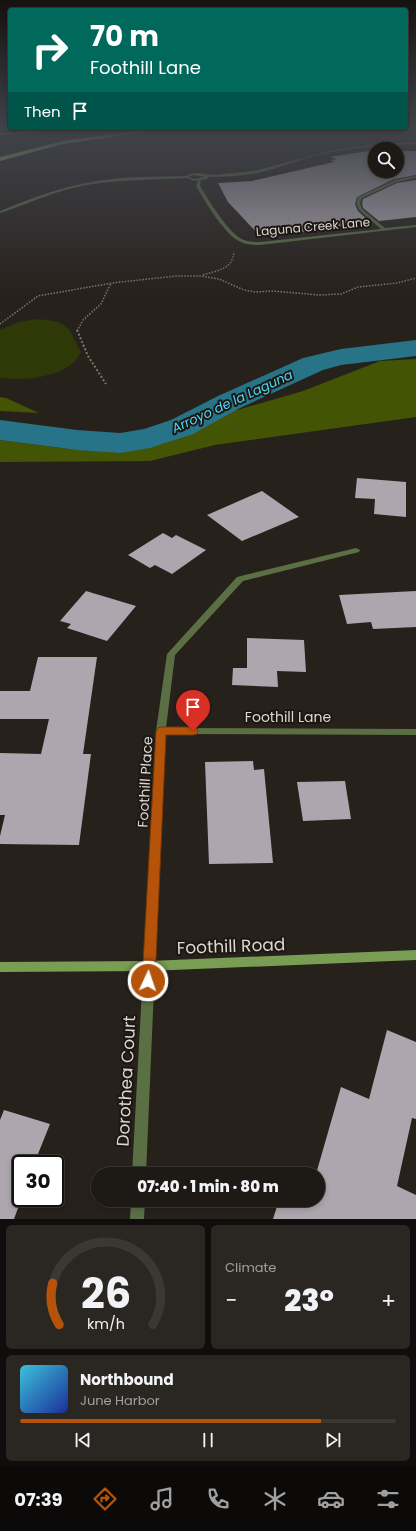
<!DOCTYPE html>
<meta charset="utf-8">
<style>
body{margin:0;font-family:Poppins,sans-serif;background:#2a2622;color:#f1f3f6;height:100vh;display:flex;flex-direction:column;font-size:15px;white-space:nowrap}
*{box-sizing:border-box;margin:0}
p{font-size:13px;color:#a0a0a0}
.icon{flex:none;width:22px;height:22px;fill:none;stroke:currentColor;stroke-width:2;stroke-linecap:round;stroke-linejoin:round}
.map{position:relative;height:1219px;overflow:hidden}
.drawer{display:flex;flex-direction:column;gap:6px;padding:6px;background:#100e0c;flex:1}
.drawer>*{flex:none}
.hud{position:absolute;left:8px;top:8px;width:400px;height:122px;border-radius:4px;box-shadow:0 2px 6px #0003,0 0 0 1px #3b3834;background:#00695c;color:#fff;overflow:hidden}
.buttons{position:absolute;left:368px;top:142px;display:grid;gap:8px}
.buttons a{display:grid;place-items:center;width:36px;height:36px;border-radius:50%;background:#1d1915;box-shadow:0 2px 6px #0003,0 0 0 1px #3b3834;font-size:20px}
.speed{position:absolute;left:12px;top:1155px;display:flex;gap:8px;font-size:20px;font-weight:700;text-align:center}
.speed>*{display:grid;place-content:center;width:52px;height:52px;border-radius:50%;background:#1d1915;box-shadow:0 2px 6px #0003,0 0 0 1px #3b3834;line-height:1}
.speed .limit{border:2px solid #111;border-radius:6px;background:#fff;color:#111}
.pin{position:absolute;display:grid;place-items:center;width:34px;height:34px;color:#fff;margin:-41px -17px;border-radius:50% 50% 50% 0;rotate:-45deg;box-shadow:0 0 4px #0007}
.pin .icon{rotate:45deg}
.me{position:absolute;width:44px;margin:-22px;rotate:3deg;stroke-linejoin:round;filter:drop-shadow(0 0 3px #0008)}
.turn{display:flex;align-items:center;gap:14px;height:84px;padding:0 16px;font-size:18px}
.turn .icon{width:52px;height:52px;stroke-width:2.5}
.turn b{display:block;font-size:28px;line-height:34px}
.then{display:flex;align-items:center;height:38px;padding:0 16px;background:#0003;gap:8px;font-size:15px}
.big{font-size:30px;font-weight:800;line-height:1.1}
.drawer .tile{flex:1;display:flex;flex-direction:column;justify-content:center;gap:6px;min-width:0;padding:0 14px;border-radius:6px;background:#2a2622}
.drawer .dial{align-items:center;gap:0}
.dial svg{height:104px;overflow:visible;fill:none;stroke:#3b3834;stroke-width:7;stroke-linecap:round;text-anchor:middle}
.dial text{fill:#f1f3f6;stroke:none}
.song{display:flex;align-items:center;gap:12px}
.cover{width:48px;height:48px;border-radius:6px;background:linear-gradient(135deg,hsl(190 70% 55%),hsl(230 70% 35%))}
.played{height:4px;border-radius:2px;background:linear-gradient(90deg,#b45309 80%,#3b3834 80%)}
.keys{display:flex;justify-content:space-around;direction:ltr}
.heat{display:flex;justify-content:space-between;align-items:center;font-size:22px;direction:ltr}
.drawer .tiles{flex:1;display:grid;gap:6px;grid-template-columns:1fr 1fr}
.tile:last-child{grid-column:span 2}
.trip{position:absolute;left:91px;top:1167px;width:234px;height:40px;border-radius:20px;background:#1d1915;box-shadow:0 2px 6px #0003,0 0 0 1px #3b3834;font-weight:800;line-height:40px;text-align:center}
.tabs{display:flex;height:64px;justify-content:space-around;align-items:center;background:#0c0a08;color:#a0a0a0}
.tabs .icon{width:28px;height:28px}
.tabs .current{color:#b45309}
.tabs b{font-size:18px;color:#f1f3f6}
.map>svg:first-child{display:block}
.green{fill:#2e3907}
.forest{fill:#435404}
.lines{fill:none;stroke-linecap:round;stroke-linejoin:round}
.river{fill:#277387;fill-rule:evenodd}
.building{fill:#ada6ae}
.path-far1{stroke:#7c7772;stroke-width:1.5;stroke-dasharray:1.5 1.5;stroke-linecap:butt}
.path{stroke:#7c7772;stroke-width:2;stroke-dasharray:2 2;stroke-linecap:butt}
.minor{fill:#5a7044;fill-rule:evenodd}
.tertiary{fill:#5a7044;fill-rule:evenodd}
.secondary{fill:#7a9d54;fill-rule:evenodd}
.motorway{fill:#a8df69;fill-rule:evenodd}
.route{fill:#b45309;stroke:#753606}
.labels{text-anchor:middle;stroke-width:4;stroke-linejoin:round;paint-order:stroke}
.far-street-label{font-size:12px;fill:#dad6d2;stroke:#1d1712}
.far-water-label{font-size:13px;font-style:italic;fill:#4bd9fe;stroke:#1d1712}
.street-label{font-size:14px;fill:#dad6d2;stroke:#1d1712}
.near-street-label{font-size:17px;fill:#dad6d2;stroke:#1d1712}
</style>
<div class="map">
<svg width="416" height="1219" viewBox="0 0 416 1219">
<rect width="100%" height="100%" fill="#27211c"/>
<path class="green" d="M37 319C68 322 67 324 81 352 79 355 76 361 72 364 53 378 23 381 0 378V330L18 322Z"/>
<g class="forest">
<polygon points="416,359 416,417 215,445 150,461 0,462 0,440 69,449 163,444 227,413 303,391 380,361"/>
<polygon points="0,397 6,398 39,413 0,411"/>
</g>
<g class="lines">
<polygon class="river" points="416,340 416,356 341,365 323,370 240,408 193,434 150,448 120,453 77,450 0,440 0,420 77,430 120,433 144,429 171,420 218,396 303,358 341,349"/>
</g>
<g class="building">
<polygon points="368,151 375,153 375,171 397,171 397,151 416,151 416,175 394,179 357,197 355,204 358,211 370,222 330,227 332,228 261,237 228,202 218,183 252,181 334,162 331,160 337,159 330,157"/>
<polygon points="416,180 416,217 379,221 363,208 362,203 363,199 397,183"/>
<polygon points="357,478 406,482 406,517 374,514 375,499 355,498"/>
<polygon points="262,491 299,517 242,541 207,515"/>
<polygon points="163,533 172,538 176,535 206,550 172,574 155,565 150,568 128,555"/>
<polygon points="86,591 136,606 107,641 67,628 71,624 60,621"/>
<polygon points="416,591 416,627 373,629 371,622 347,624 339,595"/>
<polygon points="247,638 304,640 306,672 277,671 278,687 232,685 233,668 247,668"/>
<polygon points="38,657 97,657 83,754 91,754 79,845 0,844 0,836 5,815 0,815 0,753 41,754 49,719 0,719 0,691 30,691"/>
<polygon points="253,761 254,770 264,769 273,863 209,864 205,762"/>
<polygon points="345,781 351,819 303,821 297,782"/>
<polygon points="387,1030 416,1042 416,1119 412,1118 397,1186 416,1195 416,1219 273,1219 279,1200 318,1200 318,1174 316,1174 341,1087 369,1099"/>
<polygon points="4,1110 50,1124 34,1164 21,1164 21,1200 14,1219 0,1219 0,1120"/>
</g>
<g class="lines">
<g class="path-far1">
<path d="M203 275C218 270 232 270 234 252"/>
<polyline points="0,324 38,296 112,283 176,276 201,276 219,279 244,290 255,292 273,291 319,295 341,294 358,287 397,283 416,278"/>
<polyline points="77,331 83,320 101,304 111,283"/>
</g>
<polyline class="path" points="77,330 88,356 106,384"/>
<g class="minor">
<path d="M416 176V178L397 182 362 198 360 203 362 209 385 228 416 225V227L260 245C253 245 247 245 241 242 225 236 205 201 196 186L199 179H201L200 186C209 200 229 235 244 240 249 242 254 242 260 242L381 229 359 210 356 203 358 197 395 180Z"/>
<polygon points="356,548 360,550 359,552 243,581 175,655 166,728 414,729 416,729 416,735 165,734 146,1174 132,1174 156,731 167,654 237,577"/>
<polygon points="131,1200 145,1200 144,1219 130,1219"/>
</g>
<path class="tertiary" d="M416 142V144C384 145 353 147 322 154 303 158 285 166 266 171 247 176 228 177 208 177L207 179 194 181 187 178C148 180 110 179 73 188 48 194 25 205 0 213V211C32 198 63 186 97 181 126 176 156 177 186 176L190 174 196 173 213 175 254 171 334 150 369 145ZM192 175 205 177 194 179 189 177Z"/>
<polygon class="secondary" points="416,950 416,960 149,971 0,972 0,962 149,961"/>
<g class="motorway">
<polygon points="64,128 86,128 84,129 0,135 0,133"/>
<polygon points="157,128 173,128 63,144 0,161 0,157 63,141"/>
</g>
</g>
<linearGradient id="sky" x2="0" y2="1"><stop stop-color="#15120f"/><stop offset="0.43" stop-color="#41434b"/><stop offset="1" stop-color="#41434b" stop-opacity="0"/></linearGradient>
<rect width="416" height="297" fill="url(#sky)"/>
<polygon class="route" points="161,727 193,727 197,728 198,731 197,734 193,735 166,735 155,981 153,985 148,987 144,985 142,981 156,731 158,728"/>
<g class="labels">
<g class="far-street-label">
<text transform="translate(313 227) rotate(-5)" y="4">Laguna Creek Lane</text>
</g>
<g class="far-water-label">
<text transform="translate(232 401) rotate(-25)" y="5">Arroyo de la Laguna</text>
</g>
<g class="street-label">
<text x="288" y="722">Foothill Lane</text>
<text transform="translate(145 782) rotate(-87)" y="5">Foothill Place</text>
</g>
<g class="near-street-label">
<text transform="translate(231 946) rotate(-2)" y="6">Foothill Road</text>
<text transform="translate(126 1081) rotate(-87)" y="6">Dorothea Court</text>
</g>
</g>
</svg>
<div class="buttons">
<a><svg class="icon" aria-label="search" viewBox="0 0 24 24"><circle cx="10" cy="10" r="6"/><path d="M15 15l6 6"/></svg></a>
</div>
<div class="speed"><div class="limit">30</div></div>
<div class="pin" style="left:193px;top:731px;background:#d93025"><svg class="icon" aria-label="arrive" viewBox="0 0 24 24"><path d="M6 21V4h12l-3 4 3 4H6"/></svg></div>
<svg class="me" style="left:148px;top:981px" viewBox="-20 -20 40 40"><circle r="17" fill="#b45309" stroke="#fff" stroke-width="3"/><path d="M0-11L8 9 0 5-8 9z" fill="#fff"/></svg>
<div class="trip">07:40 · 1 min · 80 m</div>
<div class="hud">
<div class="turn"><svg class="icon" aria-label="right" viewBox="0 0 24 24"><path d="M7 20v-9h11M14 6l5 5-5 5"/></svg><div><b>70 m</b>Foothill Lane</div></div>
<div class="then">Then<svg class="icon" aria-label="arrive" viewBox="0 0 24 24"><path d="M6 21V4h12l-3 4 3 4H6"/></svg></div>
</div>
</div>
<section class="drawer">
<div class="tiles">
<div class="tile dial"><svg viewBox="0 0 100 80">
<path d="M14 69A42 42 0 1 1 86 69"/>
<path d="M14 69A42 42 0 0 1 9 37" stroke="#b45309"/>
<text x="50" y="56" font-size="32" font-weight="700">26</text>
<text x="50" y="72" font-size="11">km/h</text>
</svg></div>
<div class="tile"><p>Climate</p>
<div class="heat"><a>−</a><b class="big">23°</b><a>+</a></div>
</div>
<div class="tile">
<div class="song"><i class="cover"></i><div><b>Northbound</b><p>June Harbor</p></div></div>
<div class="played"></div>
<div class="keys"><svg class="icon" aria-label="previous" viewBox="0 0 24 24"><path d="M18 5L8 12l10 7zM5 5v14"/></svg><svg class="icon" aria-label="pause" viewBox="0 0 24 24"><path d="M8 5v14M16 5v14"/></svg><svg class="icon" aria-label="next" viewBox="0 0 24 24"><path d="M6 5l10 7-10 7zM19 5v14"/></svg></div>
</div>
</div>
</section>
<nav class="tabs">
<b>07:39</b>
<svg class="icon current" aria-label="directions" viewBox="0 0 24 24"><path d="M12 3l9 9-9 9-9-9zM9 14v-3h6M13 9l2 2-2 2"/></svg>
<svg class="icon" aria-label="music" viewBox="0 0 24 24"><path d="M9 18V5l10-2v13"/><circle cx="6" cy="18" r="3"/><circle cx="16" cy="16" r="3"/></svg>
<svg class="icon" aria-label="phone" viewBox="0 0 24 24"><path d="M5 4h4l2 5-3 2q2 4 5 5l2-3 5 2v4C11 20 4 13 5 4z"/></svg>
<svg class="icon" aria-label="climate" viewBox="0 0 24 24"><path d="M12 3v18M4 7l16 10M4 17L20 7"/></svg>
<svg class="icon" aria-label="car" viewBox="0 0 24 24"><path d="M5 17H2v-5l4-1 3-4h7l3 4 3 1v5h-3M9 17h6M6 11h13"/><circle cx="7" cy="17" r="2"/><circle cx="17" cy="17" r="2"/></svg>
<svg class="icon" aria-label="filters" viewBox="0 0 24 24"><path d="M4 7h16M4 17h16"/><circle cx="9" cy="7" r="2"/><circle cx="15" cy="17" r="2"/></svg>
</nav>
